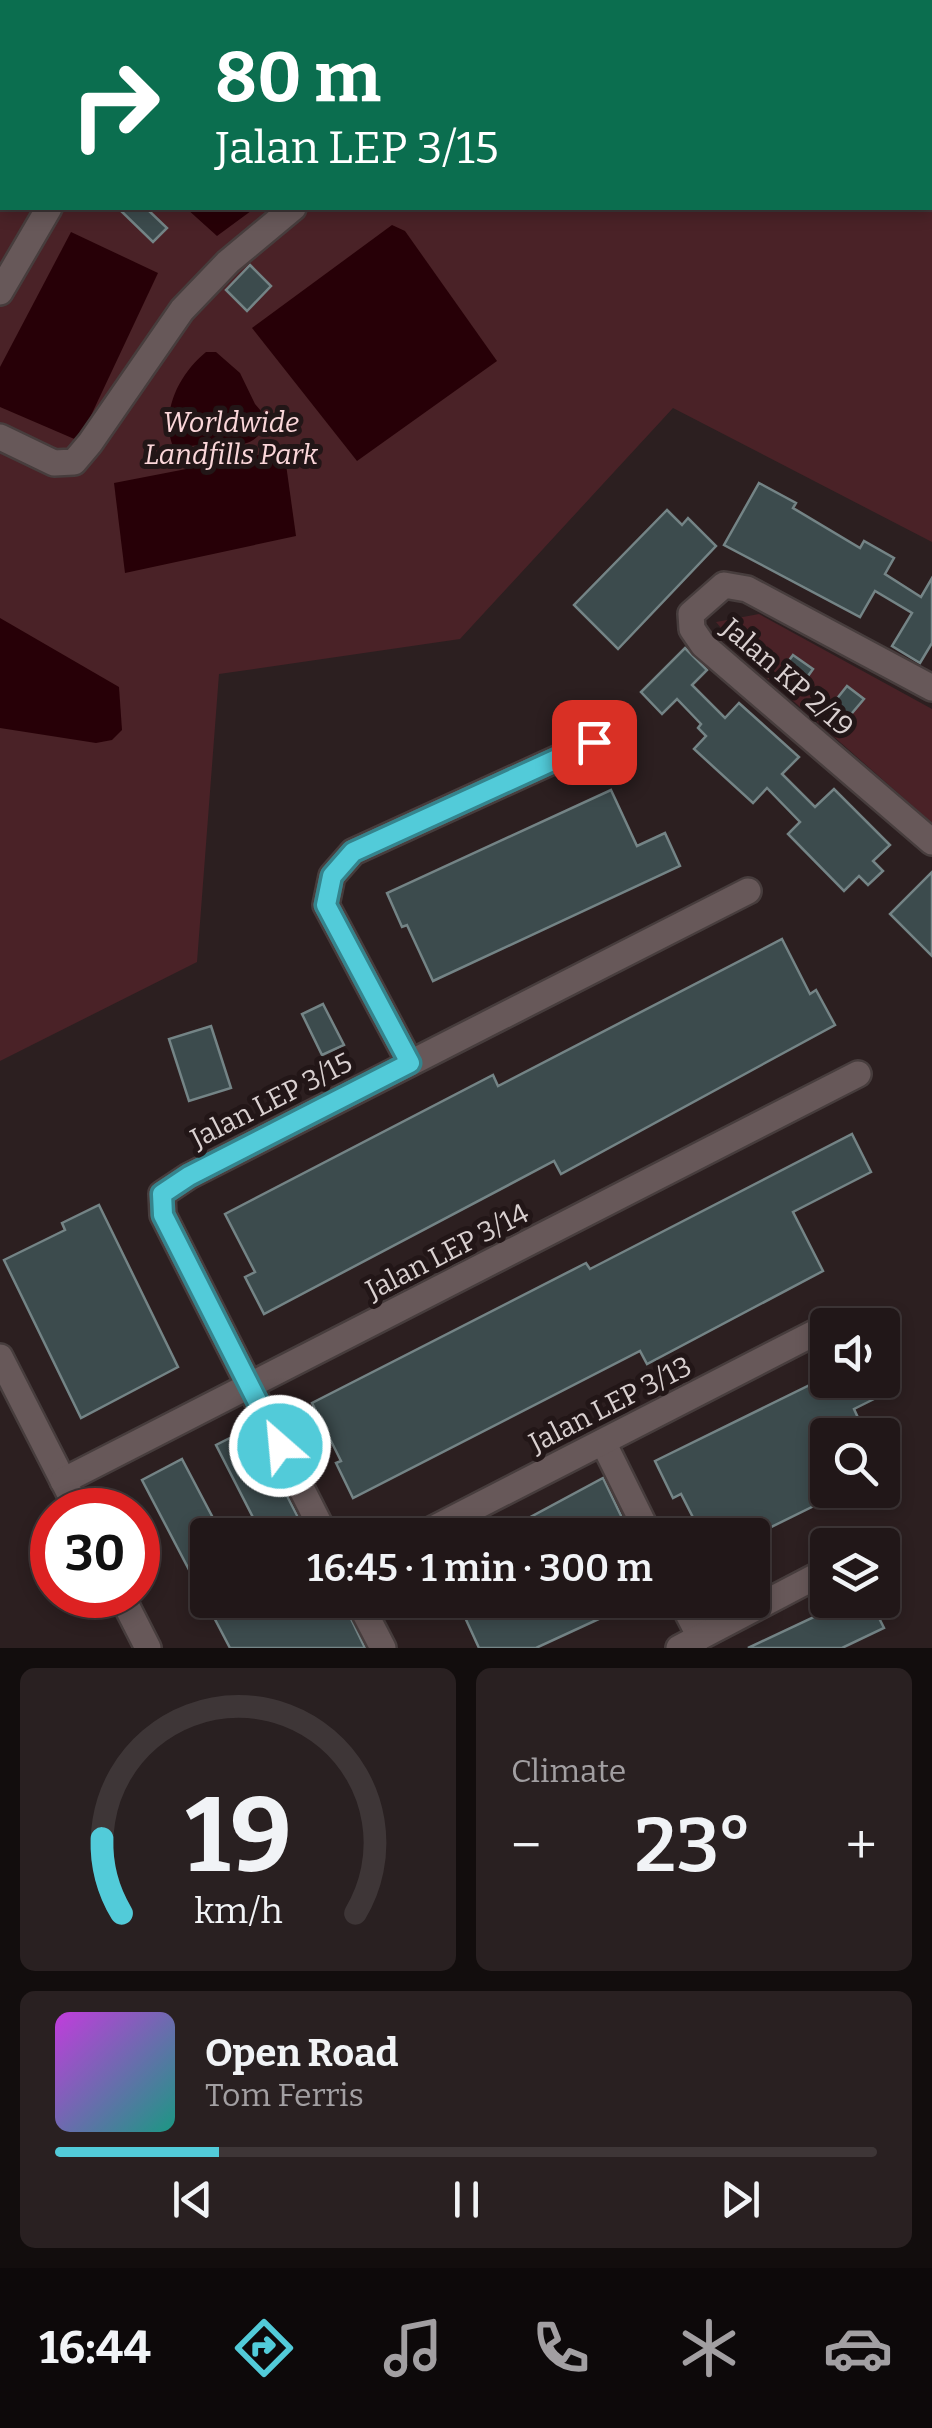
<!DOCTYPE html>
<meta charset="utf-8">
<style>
body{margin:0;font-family:Bitter,serif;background:#292021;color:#f1f3f6;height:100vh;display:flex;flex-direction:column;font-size:38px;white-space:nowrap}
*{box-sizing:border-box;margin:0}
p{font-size:32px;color:#a29fa2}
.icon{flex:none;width:55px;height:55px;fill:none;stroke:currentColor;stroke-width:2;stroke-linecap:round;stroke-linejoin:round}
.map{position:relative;height:1648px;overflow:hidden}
.drawer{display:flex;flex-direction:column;gap:20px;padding:20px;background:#120d0d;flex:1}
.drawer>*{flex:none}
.banner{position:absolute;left:0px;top:0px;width:932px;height:210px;box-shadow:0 5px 15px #0003,0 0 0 2px #3e3637;background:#0b6e4f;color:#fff;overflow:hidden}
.controls{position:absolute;left:810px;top:1308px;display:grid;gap:20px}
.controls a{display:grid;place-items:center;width:90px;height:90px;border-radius:10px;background:#211718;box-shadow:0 5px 15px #0003,0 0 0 2px #3e3637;font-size:50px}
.speed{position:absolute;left:30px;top:1488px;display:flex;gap:20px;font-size:50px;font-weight:700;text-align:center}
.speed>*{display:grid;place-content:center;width:130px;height:130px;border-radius:50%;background:#211718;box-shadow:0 5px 15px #0003,0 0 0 2px #3e3637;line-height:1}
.speed .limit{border:15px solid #d22;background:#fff;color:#111}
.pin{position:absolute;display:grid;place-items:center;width:85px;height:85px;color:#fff;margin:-42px;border-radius:20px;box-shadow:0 5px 15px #0006}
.me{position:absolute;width:110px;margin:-55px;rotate:333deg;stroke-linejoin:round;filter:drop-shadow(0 0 8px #0008)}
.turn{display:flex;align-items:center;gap:35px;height:210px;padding:0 50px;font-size:45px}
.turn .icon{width:130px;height:130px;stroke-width:2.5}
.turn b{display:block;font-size:70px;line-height:85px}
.big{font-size:75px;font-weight:600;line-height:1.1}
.drawer .tile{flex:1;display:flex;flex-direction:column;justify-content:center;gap:15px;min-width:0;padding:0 35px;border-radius:15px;background:#292021}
.drawer .dial{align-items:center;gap:0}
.dial svg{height:260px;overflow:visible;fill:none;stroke:#3e3637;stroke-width:7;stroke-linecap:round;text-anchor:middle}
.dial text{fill:#f1f3f6;stroke:none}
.song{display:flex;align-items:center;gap:30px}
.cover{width:120px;height:120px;border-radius:15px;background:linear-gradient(135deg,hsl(290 70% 55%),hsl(170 70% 35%))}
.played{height:10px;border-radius:5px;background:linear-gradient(90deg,#52cbd9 20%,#3e3637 20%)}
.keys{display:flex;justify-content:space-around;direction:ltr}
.heat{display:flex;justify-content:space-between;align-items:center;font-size:55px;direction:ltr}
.drawer .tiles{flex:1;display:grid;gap:20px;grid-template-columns:1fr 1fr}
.tile:last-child{grid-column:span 2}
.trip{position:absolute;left:190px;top:1518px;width:580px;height:100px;border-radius:10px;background:#211718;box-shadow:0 5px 15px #0003,0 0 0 2px #3e3637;font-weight:600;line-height:100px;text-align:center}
.tab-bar{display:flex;height:160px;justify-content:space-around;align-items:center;background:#0d090a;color:#a29fa2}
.tab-bar .icon{width:70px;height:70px}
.tab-bar .active{color:#52cbd9}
.tab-bar b{font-size:45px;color:#f1f3f6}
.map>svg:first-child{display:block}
.green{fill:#4a2227;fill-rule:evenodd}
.water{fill:#270007}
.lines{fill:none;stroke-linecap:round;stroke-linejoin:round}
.river{stroke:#270007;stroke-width:42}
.building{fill:#3c4b4d;stroke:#748486;stroke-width:2.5}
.minor-casing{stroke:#473d3d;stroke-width:30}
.minor{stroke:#675859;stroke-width:25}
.route-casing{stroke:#35848d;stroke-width:25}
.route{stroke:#52cbd9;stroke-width:18}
.labels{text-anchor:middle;stroke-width:10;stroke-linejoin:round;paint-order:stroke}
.park-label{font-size:28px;font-style:italic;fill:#fbd7da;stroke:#221617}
.street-label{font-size:28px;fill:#d9d0d0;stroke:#221617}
</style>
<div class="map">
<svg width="932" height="1648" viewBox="0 0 932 1648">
<rect width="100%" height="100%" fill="#2c1f20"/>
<g class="green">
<path d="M0 0H932V542L673 408 460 639 219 674 197 962 0 1061ZM2 2H930V208H2Z"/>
<polygon points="759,614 932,709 932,823 750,663 716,622"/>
</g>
<g class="water">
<polygon points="186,208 255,208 217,236"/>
<polygon points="392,225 405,231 497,361 357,461 252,328"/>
<polygon points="71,232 158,273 79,441 0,407 0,367"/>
<path d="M206 352H216L240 373 255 404 267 418C258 452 234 444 205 445 192 445 186 448 172 444 161 411 179 374 206 352Z"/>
<polygon points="284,450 296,536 125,573 114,483"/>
<polygon points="0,618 119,687 122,730 112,740 96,743 0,728"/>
</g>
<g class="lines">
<g class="river">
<polyline points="163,2 166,0"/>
<polyline points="0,140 2,138"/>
</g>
</g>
<g class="building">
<polygon points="118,208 146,208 167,228 153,242"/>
<polygon points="250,265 271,286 247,311 226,290"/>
<polygon points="759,483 796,503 793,508 860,548 864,541 894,558 885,574 921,597 932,578 932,643 920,663 892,646 912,613 875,591 860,617 724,545"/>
<polygon points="667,510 682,525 688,518 716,546 618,649 574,605"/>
<polygon points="685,648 707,670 692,685 725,718 739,703 799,757 782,774 815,807 834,789 890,845 873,861 883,871 868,885 859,876 844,891 788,834 800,822 767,788 753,803 694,749 706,736 698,728 701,724 677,699 662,714 641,692"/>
<polygon points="793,655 813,669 803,683 782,670"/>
<polygon points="847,686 864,699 847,719 831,706"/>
<polygon points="611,790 637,846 665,833 680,866 433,981 407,925 402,927 387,893"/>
<polygon points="932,872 932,956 890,914"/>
<polygon points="782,939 810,994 816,990 835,1025 561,1174 554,1161 264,1314 245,1277 255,1272 225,1214 493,1075 498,1086"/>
<polygon points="323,1004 344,1045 322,1055 302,1014"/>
<polygon points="211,1026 231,1088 189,1101 169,1039"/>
<polygon points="852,1134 871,1172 793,1212 823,1271 647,1364 640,1351 353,1498 336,1463 341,1461 312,1403 586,1263 590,1269"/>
<polygon points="99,1205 178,1367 81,1418 4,1260 65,1230 62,1223"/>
<polygon points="820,1380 868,1380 876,1398 854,1409 866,1435 828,1435 828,1499 755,1535 702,1535 681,1494 673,1498 655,1461"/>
<polygon points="252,1427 307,1535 262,1535 216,1445"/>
<polygon points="182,1459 222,1535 208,1535 208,1600 342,1600 365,1648 230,1648 142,1480"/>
<polygon points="603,1478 624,1522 600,1535 497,1535"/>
<polygon points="457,1600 640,1600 536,1648 479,1648"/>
<polygon points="850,1600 870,1600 884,1628 842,1648 748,1648"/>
</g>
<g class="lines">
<g class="minor-casing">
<g id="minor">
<polyline points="268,2 271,0"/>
<polyline points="0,292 49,208"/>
<polyline points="0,437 54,463 74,462 90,443 182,310 228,262 293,208"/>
<polyline points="932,688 747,589 724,585 691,614 692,629 703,645 932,842"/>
<polyline points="410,1063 326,905 332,876 353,852 594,742"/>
<polyline points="0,1357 78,1510"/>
<polyline points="603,1442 649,1535"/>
<polyline points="63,1481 858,1074"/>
<polyline points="325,1535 163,1215 162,1194 189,1176 748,891"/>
<polyline points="421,1535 828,1326"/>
<polyline points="121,1595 148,1648"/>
<polyline points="358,1600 383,1648"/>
<polyline points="681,1600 700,1637"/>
<polyline points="679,1648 828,1570"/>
</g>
</g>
<use href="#minor" class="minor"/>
</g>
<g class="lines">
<g class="route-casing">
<polyline id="route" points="280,1446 163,1215 162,1194 189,1176 410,1063 326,905 332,876 353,852 594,742"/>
</g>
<use href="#route" class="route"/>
</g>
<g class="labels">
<g class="park-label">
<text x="231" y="432">Worldwide<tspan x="231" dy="32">Landfills Park</tspan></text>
</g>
<g class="street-label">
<text transform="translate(788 677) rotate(41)" y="10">Jalan KP 2/19</text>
<text transform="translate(271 1100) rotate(-27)" y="10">Jalan LEP 3/15</text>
<text transform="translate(447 1251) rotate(-27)" y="10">Jalan LEP 3/14</text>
<text transform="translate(610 1404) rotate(-27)" y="10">Jalan LEP 3/13</text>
</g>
</g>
</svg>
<div class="controls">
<a><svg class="icon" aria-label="sound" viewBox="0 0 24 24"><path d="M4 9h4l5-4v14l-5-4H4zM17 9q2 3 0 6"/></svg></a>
<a><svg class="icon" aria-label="search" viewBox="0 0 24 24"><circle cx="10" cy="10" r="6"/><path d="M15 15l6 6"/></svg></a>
<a><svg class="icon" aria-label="layers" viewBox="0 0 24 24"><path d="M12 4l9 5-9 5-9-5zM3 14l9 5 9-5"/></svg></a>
</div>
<div class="speed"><div class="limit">30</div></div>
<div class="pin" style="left:594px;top:742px;background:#d93025"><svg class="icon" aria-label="arrive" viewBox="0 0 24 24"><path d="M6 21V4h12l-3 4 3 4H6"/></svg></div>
<svg class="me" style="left:280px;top:1446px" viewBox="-20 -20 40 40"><circle r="17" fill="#52cbd9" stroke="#fff" stroke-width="3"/><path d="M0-11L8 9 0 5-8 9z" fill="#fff"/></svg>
<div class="trip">16:45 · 1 min · 300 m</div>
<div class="banner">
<div class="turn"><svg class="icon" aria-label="right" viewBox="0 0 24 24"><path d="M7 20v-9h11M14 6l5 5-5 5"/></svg><div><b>80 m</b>Jalan LEP 3/15</div></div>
</div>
</div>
<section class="drawer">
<div class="tiles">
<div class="tile dial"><svg viewBox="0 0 100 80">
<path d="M14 69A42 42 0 1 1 86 69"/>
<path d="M14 69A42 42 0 0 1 8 46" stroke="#52cbd9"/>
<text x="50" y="56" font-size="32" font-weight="700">19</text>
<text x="50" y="72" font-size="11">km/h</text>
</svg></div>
<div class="tile"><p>Climate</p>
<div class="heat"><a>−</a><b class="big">23°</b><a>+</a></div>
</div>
<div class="tile">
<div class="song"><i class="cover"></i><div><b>Open Road</b><p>Tom Ferris</p></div></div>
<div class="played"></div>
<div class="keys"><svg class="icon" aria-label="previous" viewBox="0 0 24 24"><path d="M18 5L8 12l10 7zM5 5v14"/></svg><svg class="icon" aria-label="pause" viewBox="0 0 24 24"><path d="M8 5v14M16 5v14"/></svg><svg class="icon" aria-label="next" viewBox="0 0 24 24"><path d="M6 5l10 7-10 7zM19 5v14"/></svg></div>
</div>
</div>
</section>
<nav class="tab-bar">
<b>16:44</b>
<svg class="icon active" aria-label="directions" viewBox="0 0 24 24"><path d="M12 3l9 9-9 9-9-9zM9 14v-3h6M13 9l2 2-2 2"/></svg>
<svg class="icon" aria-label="music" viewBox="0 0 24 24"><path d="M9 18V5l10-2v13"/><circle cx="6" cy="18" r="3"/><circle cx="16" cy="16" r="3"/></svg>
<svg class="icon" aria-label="phone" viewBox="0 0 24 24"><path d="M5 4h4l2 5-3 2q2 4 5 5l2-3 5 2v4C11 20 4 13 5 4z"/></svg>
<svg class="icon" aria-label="climate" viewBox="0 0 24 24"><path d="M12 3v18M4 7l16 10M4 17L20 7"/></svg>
<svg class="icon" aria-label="car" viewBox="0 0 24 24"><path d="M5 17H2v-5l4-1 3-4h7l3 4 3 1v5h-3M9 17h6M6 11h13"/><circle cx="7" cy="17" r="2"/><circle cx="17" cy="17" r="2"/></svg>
</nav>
